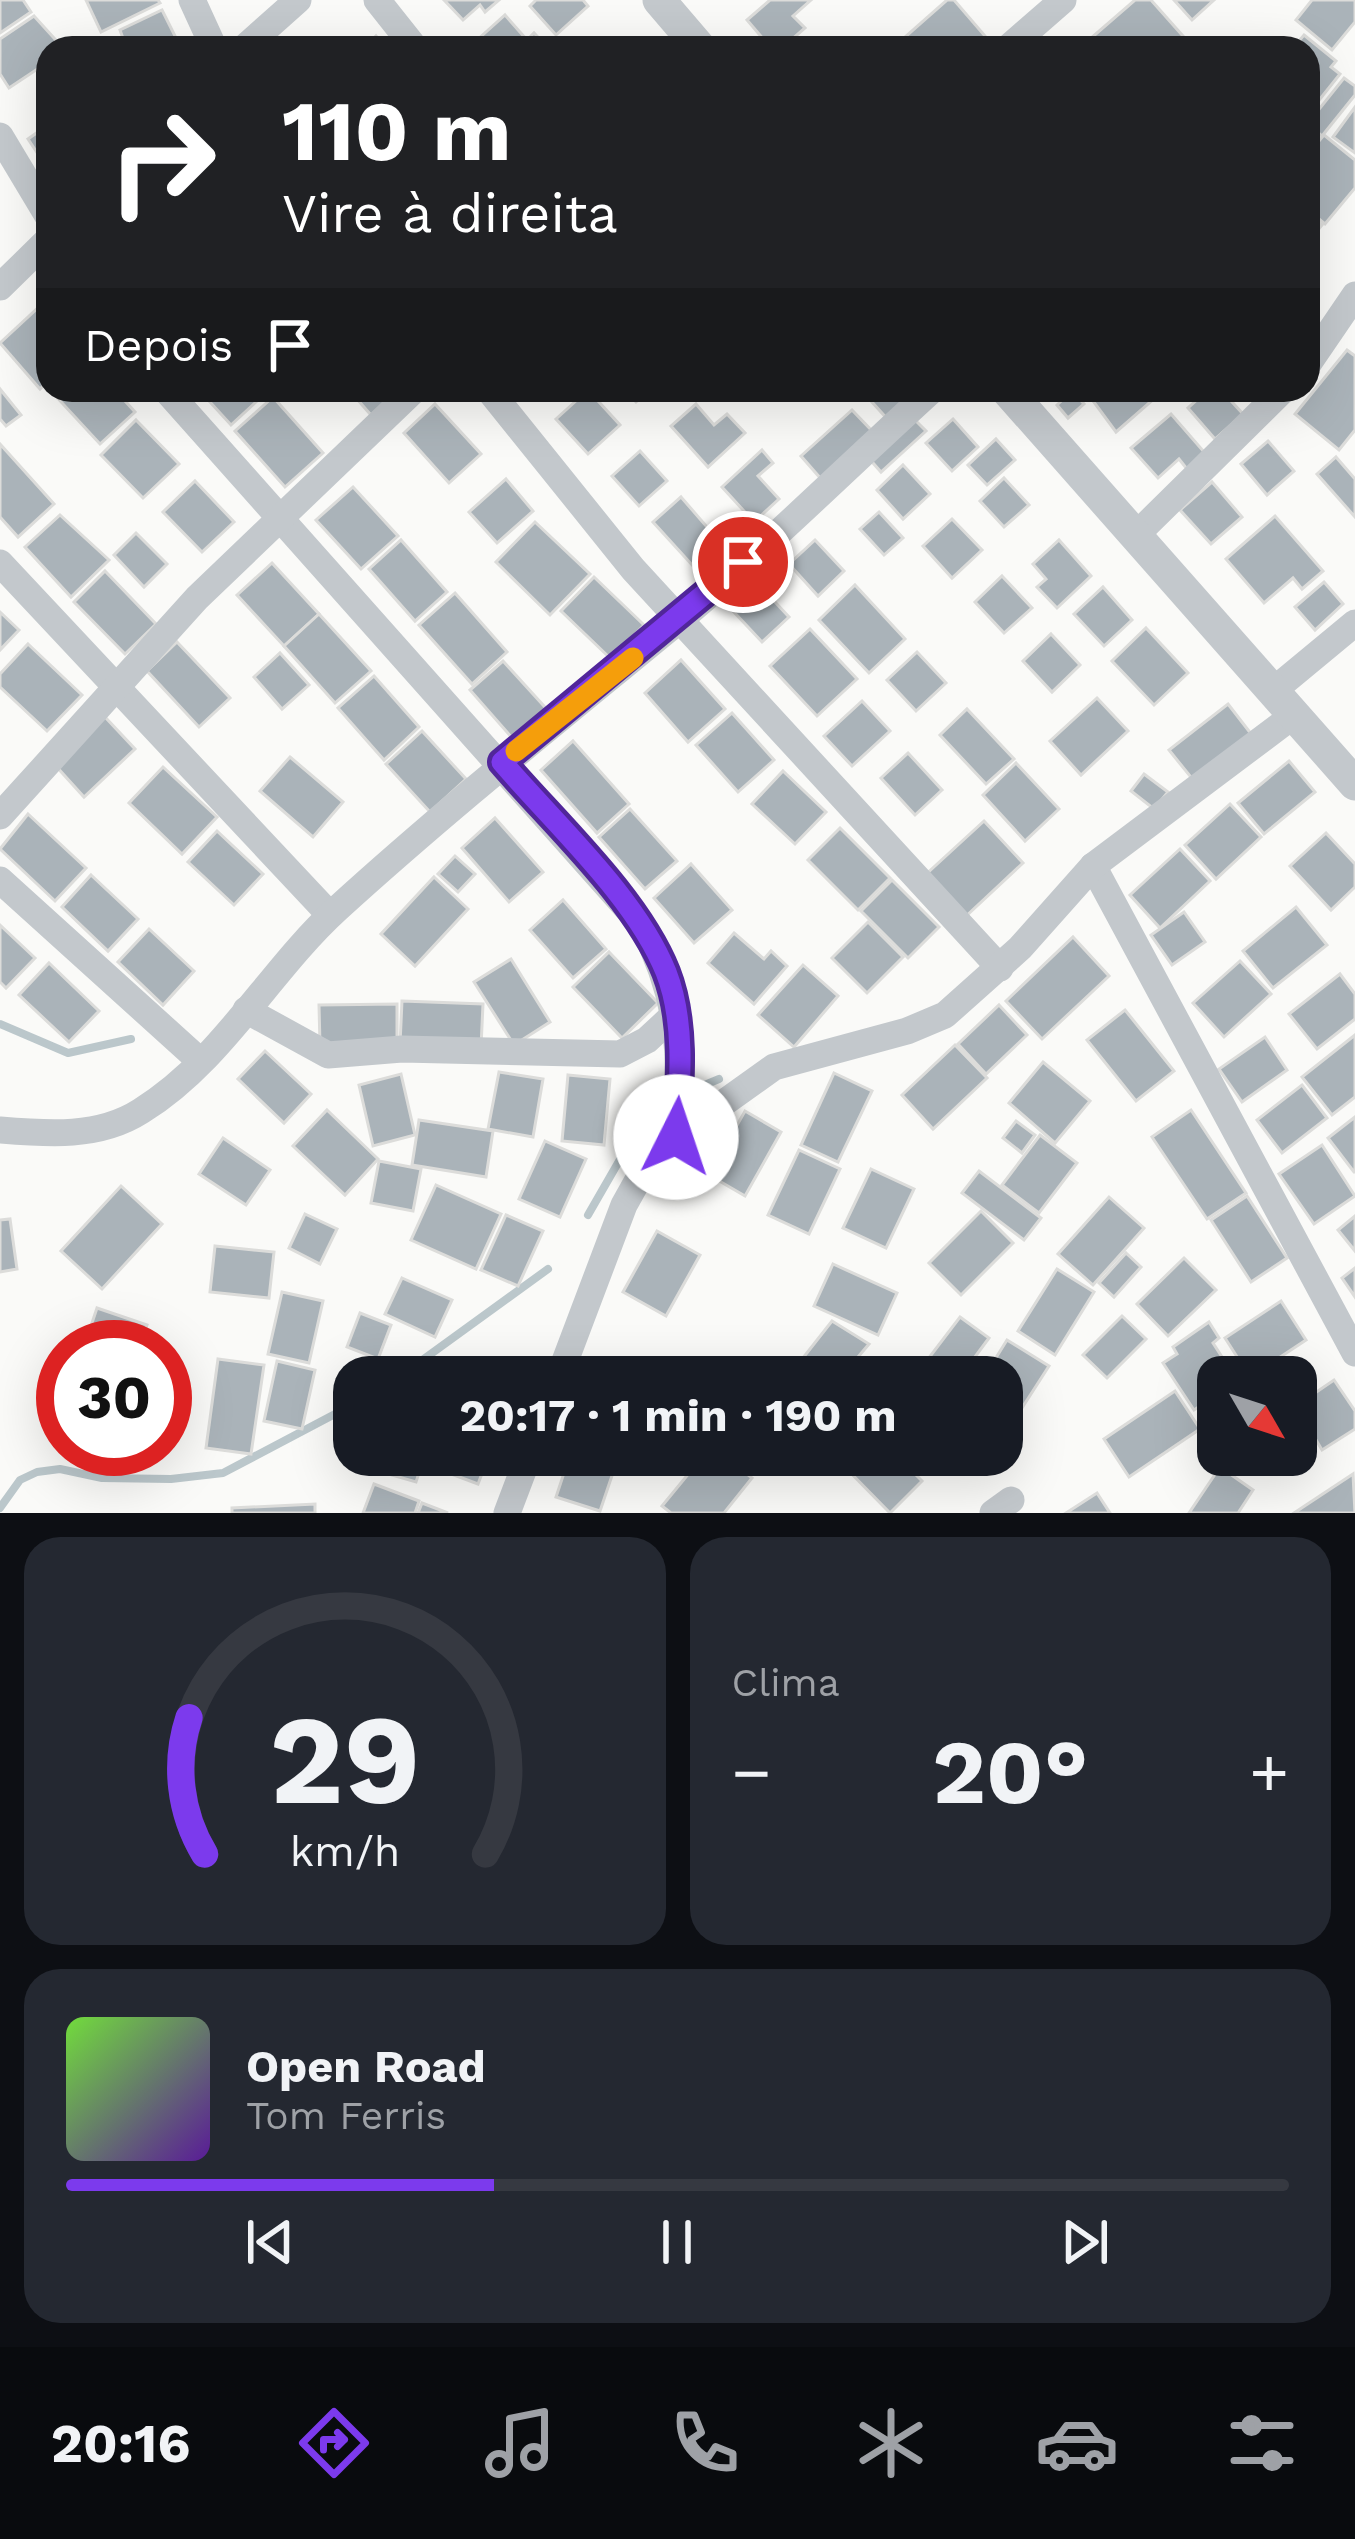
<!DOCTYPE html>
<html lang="pt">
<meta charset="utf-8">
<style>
body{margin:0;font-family:"Work Sans",sans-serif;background:#242831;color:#f1f3f6;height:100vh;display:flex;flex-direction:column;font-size:45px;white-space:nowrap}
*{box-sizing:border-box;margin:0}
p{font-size:39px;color:#9ea1a6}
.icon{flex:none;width:66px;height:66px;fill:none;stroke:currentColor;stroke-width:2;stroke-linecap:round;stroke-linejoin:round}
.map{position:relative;height:1513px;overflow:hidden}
.side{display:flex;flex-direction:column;gap:24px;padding:24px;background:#0d0f14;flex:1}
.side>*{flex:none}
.banner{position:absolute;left:36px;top:36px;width:1284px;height:366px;border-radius:36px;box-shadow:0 12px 48px #0002;background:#202124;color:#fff;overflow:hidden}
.needle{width:78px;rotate:129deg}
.buttons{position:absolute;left:1197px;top:1356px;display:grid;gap:24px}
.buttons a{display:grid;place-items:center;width:120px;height:120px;border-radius:24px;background:#171b24;box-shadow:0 12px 48px #0002;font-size:60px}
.speed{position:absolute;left:36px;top:1320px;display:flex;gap:24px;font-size:60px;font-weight:700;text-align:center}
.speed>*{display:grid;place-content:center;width:156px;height:156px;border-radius:50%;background:#171b24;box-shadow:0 12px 48px #0002;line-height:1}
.speed .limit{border:18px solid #d22;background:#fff;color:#111}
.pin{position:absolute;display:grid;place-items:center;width:102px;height:102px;color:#fff;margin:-51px;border:6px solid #fff;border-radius:50%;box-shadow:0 3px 12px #0007}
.me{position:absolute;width:132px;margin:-66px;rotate:4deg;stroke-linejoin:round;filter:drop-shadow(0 0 9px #0008)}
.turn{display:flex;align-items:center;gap:42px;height:252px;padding:0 48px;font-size:54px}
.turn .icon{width:156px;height:156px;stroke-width:2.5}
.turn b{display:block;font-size:84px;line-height:102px}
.then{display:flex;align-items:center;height:114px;padding:0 48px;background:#0003;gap:24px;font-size:45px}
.big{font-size:90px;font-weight:700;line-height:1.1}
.side .widget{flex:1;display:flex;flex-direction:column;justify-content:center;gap:18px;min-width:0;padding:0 42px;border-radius:36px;background:#242831}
.side .dial{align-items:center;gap:0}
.dial svg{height:312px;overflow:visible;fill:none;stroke:#363941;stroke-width:7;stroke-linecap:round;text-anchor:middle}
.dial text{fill:#f1f3f6;stroke:none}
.song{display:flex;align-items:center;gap:36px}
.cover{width:144px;height:144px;border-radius:18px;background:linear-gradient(135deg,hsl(100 70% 55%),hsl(270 70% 35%))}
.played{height:12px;border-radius:6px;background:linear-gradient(90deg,#7c3aed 35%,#363941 35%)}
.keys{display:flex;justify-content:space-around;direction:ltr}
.heat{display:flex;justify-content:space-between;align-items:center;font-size:66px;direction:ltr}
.side .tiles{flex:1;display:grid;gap:24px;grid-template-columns:1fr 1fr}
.widget:last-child{grid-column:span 2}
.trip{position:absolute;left:333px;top:1356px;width:690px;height:120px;border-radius:36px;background:#171b24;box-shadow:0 12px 48px #0002;font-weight:700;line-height:120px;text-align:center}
.tabs{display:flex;height:192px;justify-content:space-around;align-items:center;background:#090b0e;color:#9ea1a6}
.tabs .icon{width:84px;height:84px}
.tabs .on{color:#7c3aed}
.tabs b{font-size:54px;color:#f1f3f6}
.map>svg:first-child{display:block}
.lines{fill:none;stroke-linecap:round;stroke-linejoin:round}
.stream{stroke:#bbc7cb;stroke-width:8}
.building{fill:#aab3b9;stroke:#dcdcda;stroke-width:3}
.minor{stroke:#c3c8cc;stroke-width:27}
.tertiary{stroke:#c3c8cc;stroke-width:33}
.route-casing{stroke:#51269a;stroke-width:30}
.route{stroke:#7c3aed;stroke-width:21}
.slow{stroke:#f59e0b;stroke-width:21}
</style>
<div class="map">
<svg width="1355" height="1513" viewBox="0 0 1355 1513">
<rect width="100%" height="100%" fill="#fafaf8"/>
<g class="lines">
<g class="stream">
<polyline points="0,1024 68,1053 131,1039"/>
<polyline points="588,1215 645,1116 666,1101 719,1079"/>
<polyline points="399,1377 548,1269"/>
<polyline points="0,1508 20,1480 37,1472 60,1469 102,1478 171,1479 223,1473 354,1404"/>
</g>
</g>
<g class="building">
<polygon points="0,0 23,0 31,12 0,33"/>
<polygon points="86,0 158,0 160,3 101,32"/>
<polygon points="444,0 499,0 485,12 480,5 463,20"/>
<polygon points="536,0 583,0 588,6 556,35 530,6"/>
<polygon points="770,0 811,0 793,16 805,28 782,48 771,48 747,20"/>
<polygon points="947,0 954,0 985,36 971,48 915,48 905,37"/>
<polygon points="1135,0 1151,0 1190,44 1097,48 1090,39"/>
<polygon points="1174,0 1214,0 1192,20"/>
<polygon points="1312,0 1355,0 1355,22 1332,50 1296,20"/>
<polygon points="162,10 181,48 116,48 124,41 120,30"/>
<polygon points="505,15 527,40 534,33 548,48 483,48 476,41"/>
<polygon points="34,16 63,48 48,48 48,62 9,88 0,74 0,39"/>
<polygon points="1304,35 1336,61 1331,67 1340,74 1308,114 1308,48 1293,48"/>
<polygon points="376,36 386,48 363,48"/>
<polygon points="1344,78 1355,86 1355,95 1322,136 1308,123"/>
<polygon points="1355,107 1355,153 1333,137"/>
<polygon points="48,125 48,169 28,139"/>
<polygon points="1324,135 1355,160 1355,188 1325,224 1308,210 1308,154"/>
<polygon points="1308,214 1322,225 1308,242"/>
<polygon points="40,306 48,315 48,381 40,389 0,343"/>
<polygon points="1347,350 1355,356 1355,430 1339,450 1295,414"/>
<polygon points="0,389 21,415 6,426 0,419"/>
<polygon points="115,390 135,412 100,444 51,391"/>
<polygon points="199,390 269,390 231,425"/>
<polygon points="349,390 399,390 371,415"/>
<polygon points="588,390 620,425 588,454 556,419"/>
<polygon points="625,390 650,390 636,402"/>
<polygon points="885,390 927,390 891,423 872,402"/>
<polygon points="1085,390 1147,390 1155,398 1116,432"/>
<polygon points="1208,390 1221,390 1243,414 1215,439 1188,408"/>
<polygon points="1072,391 1084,404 1068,418 1057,405"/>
<polygon points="273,397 323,453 285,487 235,431"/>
<polygon points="435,404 481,454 449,483 404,433"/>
<polygon points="696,404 714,425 727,414 745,433 708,467 671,426"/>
<polygon points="852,410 874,433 822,480 801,456"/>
<polygon points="1171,414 1205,453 1187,469 1179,459 1158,478 1131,448"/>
<polygon points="910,415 926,431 881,472 866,455"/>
<polygon points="953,419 978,447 952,471 926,443"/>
<polygon points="136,420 179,464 143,498 101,455"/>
<polygon points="996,439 1015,460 987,485 968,465"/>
<polygon points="1268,441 1294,471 1267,495 1241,464"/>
<polygon points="0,444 54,504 18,537 0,517"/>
<polygon points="762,450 773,463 758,476 779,499 754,522 722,487"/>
<polygon points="640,451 667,481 639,506 612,476"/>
<polygon points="1336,457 1355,479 1355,517 1317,474"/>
<polygon points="903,465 930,494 903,519 877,490"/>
<polygon points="1004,478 1029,505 1004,527 980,501"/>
<polygon points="506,479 533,511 497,543 469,512"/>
<polygon points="195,481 234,522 202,552 163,512"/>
<polygon points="1212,482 1242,517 1211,544 1180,510"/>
<polygon points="353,487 398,536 361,569 316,520"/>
<polygon points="681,497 720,542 693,566 653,522"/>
<polygon points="879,512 903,538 884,555 860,529"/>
<polygon points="60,515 109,560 71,597 25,547"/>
<polygon points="1275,516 1323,571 1302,589 1293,578 1264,603 1226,559"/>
<polygon points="952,519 982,550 952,578 923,546"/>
<polygon points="535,522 590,574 550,615 496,562"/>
<polygon points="136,533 167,564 144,587 114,555"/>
<polygon points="401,540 447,592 415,621 369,569"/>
<polygon points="815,540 844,571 818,596 789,564"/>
<polygon points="1059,540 1091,576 1057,608 1037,587 1046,579 1033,564"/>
<polygon points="272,563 319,614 284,646 237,595"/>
<polygon points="105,571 156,624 125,654 74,602"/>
<polygon points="1002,576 1032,608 1004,633 975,602"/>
<polygon points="594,577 644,625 611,659 561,611"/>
<polygon points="1324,582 1343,604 1315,630 1295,607"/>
<polygon points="855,585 905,639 869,673 819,620"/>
<polygon points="760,586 789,617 762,642 733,611"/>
<polygon points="1103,587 1132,620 1104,646 1074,614"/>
<polygon points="455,593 507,652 472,684 419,625"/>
<polygon points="0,612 19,630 0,650"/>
<polygon points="319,614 371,671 335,703 284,646"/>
<polygon points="1146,628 1188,673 1154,705 1112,661"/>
<polygon points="810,629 857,679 817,716 770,666"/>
<polygon points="1051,634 1080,665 1052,692 1023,661"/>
<polygon points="177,642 230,698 199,727 147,671"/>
<polygon points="28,644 82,695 47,731 0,687 0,674"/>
<polygon points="917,652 946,683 916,711 887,680"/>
<polygon points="280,653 309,685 282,709 254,677"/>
<polygon points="681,660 725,709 688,742 645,693"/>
<polygon points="503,661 553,716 520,747 470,690"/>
<polygon points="374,676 419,727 384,760 338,708"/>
<polygon points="1097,698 1128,731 1081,775 1050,741"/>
<polygon points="862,701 890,731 852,766 824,736"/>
<polygon points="1228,704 1252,735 1194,781 1169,750"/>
<polygon points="967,709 1014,759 986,784 940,735"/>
<polygon points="732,713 774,760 738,792 696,745"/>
<polygon points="105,717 135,749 84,797 55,765"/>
<polygon points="422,731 466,779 430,812 386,764"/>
<polygon points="573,741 629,804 597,833 541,770"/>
<polygon points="908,753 942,790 915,815 881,778"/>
<polygon points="290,757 343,802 313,837 260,791"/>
<polygon points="1289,761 1315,792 1264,834 1238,803"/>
<polygon points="1016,763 1059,809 1025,841 983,795"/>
<polygon points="163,767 217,817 182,854 129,803"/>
<polygon points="783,771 826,812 795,844 752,804"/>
<polygon points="1144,774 1168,792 1154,809 1131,791"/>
<polygon points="1230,804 1261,837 1216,879 1185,845"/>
<polygon points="630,809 677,861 645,889 599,837"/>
<polygon points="28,814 86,868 55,901 0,849"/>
<polygon points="495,818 543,872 509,902 462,848"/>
<polygon points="984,821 1023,863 963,919 923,877"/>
<polygon points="840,828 890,878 858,910 808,860"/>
<polygon points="217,831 263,874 234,905 188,862"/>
<polygon points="1326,833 1355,864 1355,887 1331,910 1290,866"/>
<polygon points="1180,849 1210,881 1160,928 1130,895"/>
<polygon points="455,856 475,874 458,892 438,874"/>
<polygon points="691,864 732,910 694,943 654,898"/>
<polygon points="91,875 138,919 108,951 62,907"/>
<polygon points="434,877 468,909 415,966 381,934"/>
<polygon points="892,880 939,927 908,958 861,911"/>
<polygon points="563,900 606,949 573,978 530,930"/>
<polygon points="1296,907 1327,945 1273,988 1243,951"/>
<polygon points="1184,912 1205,942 1172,965 1151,935"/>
<polygon points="868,922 903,957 867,993 832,958"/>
<polygon points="0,925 35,958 6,988 0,982"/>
<polygon points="149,929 194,971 163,1005 118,962"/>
<polygon points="734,933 764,959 771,951 787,966 754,1004 708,963"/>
<polygon points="1073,937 1109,976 1042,1039 1006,1001"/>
<polygon points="609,952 658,1003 622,1038 573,987"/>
<polygon points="511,959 550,1022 514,1045 474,982"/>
<polygon points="1240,961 1271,994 1224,1037 1193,1003"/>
<polygon points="49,963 99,1011 69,1042 19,995"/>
<polygon points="803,965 838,996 794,1047 758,1015"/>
<polygon points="1340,974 1355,994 1355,1019 1317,1049 1289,1014"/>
<polygon points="402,1001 483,1004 481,1047 400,1044"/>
<polygon points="397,1004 397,1044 320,1045 319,1005"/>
<polygon points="999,1005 1027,1035 986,1074 958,1044"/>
<polygon points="1125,1010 1174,1071 1136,1101 1087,1040"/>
<polygon points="1355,1035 1355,1097 1332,1115 1302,1077"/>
<polygon points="1265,1037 1287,1070 1242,1102 1219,1069"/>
<polygon points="955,1045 987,1078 933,1129 902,1095"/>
<polygon points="265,1051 311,1094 284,1123 238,1079"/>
<polygon points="1043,1062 1090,1101 1055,1143 1009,1103"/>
<polygon points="499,1072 543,1079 533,1137 488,1129"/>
<polygon points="834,1073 872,1091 838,1162 801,1145"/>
<polygon points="401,1074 415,1135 373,1146 359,1085"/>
<polygon points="568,1075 610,1079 604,1145 562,1141"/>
<polygon points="1302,1085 1327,1118 1282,1153 1257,1120"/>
<polygon points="327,1110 378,1159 345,1195 293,1146"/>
<polygon points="1191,1110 1246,1193 1207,1219 1152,1137"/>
<polygon points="745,1111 781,1132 745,1196 709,1175"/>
<polygon points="1355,1117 1355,1172 1354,1172 1328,1138"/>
<polygon points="419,1120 493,1131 486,1177 412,1165"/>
<polygon points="1016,1121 1035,1135 1022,1153 1003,1138"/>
<polygon points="1040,1135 1077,1163 1039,1213 1002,1185"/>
<polygon points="223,1138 270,1170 246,1205 199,1174"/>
<polygon points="545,1141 586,1159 560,1217 519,1199"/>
<polygon points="1322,1145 1355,1196 1314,1224 1279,1174"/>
<polygon points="799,1150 840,1169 809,1234 768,1215"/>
<polygon points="379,1161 421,1169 413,1211 371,1203"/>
<polygon points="871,1169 914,1189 886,1248 843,1228"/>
<polygon points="979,1171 1041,1218 1024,1240 962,1193"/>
<polygon points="436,1185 501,1214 476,1269 411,1240"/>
<polygon points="121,1186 162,1224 102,1289 61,1251"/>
<polygon points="1247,1196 1287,1258 1251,1282 1211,1220"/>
<polygon points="1109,1197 1144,1228 1093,1285 1058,1254"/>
<polygon points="981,1211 1013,1243 961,1295 929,1263"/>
<polygon points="305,1214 337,1229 320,1264 289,1248"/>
<polygon points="506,1215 543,1231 518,1286 481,1270"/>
<polygon points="1355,1216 1355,1251 1338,1230"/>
<polygon points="10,1219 17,1269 0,1272 0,1220"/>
<polygon points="657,1231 700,1255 666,1316 623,1292"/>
<polygon points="215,1246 274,1252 269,1298 210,1292"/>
<polygon points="1126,1253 1141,1267 1114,1297 1099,1283"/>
<polygon points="1184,1258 1216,1290 1168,1336 1137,1304"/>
<polygon points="833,1264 897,1293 878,1335 814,1306"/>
<polygon points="1355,1268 1355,1297 1342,1278"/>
<polygon points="1057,1269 1094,1292 1055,1355 1018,1331"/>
<polygon points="402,1278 452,1300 435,1337 385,1314"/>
<polygon points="282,1292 323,1301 309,1363 268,1354"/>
<polygon points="1281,1301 1306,1340 1250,1377 1225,1338"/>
<polygon points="97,1308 147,1325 139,1347 84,1347"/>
<polygon points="360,1313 391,1325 378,1359 347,1347"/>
<polygon points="1122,1316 1146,1339 1107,1378 1083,1355"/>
<polygon points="960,1317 989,1338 960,1377 943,1377 925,1363"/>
<polygon points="832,1321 869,1344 841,1377 788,1377"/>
<polygon points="1209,1322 1219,1338 1213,1343 1235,1377 1218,1377 1218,1394 1194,1410 1163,1363 1177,1354 1173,1347"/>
<polygon points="1007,1340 1049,1366 1013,1422 1002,1415 1002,1377 984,1377"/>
<polygon points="218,1359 264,1365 251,1454 206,1448"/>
<polygon points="478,1360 521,1376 520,1377 472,1377"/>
<polygon points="602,1360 644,1374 643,1377 596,1377"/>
<polygon points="277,1361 315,1370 302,1429 264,1421"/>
<polygon points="924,1365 940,1377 915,1377"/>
<polygon points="1334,1380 1355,1411 1355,1429 1322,1450 1296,1406"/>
<polygon points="1175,1391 1200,1429 1129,1477 1104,1439"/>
<polygon points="368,1455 425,1455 416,1482 364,1467"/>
<polygon points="443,1455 489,1455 478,1484 438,1469"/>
<polygon points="570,1455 619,1455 600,1511 556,1497"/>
<polygon points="704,1455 724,1455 752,1478 724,1513 671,1513 662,1506"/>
<polygon points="844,1455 896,1455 922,1481 890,1513 839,1461"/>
<polygon points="1220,1467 1253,1490 1238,1513 1189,1513"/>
<polygon points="1353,1474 1355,1513 1294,1513"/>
<polygon points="374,1484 419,1501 415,1513 363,1513"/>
<polygon points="1097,1493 1110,1513 1066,1513"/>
<polygon points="422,1503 448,1513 418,1513"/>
<polygon points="315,1504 315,1513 232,1513 232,1508"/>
</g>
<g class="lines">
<g class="minor">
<polyline points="192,0 214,48"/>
<polyline points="377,0 415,48"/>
<polyline points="244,48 298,0"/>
<polyline points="1008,48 1063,0"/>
<polyline points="0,136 48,216"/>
<polyline points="0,287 48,240"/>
<polyline points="1308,364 1355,295"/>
<path d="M166 390 642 925C680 1000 682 1054 676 1137"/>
<polyline points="489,390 633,569 1000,968"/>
<polyline points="1136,535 1283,390"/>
<polyline points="0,563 330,915"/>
<polyline points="1274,690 1355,623"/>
<polyline points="0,816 197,598 414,390"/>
<polyline points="1093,866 1355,1353"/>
<polyline points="0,880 199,1060"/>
<polyline points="246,1010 328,1055 402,1049 620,1054 647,1040 676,1013"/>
<path d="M0 1130C48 1134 99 1138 141 1111 221 1062 269 971 337 909 447 809 562 717 677 622 765 549 847 467 932 390"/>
<polyline points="559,1377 624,1205 643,1171 676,1137 774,1067 907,1031 945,1015 1020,948 1093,866 1294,715"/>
<polyline points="507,1513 529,1455"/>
<polyline points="993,1513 1011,1500"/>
</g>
<g class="tertiary">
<polyline points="659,0 700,48"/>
<polyline points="1007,390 1355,784"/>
</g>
</g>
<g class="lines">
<g class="route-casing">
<path id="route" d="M676 1137C680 1084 686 1023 666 972 636 897 555 824 502 762L743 562"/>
</g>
<use href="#route" class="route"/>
<polyline class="slow" points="516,751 633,658"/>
</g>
</svg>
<div class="buttons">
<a><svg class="needle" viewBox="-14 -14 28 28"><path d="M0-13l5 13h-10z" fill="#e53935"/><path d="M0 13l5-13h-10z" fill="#9ea1a6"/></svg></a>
</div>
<div class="speed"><div class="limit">30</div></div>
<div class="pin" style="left:743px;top:562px;background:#d93025"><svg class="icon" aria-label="arrive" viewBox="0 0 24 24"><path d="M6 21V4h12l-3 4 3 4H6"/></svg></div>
<svg class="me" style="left:676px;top:1137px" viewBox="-20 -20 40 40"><circle r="19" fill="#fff"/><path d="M0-13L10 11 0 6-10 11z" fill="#7c3aed"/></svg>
<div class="trip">20:17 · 1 min · 190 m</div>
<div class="banner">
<div class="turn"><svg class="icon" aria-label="right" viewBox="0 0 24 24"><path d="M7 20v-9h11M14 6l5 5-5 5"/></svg><div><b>110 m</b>Vire à direita</div></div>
<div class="then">Depois<svg class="icon" aria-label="arrive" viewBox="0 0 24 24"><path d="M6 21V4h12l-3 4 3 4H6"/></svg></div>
</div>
</div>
<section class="side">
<div class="tiles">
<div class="widget dial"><svg viewBox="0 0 100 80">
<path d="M14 69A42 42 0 1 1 86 69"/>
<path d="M14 69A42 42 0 0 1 10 34" stroke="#7c3aed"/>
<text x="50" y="56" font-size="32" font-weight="700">29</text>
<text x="50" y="72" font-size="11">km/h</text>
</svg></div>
<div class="widget"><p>Clima</p>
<div class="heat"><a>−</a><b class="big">20°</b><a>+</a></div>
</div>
<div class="widget">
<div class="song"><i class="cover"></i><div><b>Open Road</b><p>Tom Ferris</p></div></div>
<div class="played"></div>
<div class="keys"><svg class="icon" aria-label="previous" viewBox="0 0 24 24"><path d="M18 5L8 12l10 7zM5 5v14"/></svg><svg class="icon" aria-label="pause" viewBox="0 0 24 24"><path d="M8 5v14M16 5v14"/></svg><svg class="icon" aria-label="next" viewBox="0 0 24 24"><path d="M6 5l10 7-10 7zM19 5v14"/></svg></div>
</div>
</div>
</section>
<nav class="tabs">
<b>20:16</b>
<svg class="icon on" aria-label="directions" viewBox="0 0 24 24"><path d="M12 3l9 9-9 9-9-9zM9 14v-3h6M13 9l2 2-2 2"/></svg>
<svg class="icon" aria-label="music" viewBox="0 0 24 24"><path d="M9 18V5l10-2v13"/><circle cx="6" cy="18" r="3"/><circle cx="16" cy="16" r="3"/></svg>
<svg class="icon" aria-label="phone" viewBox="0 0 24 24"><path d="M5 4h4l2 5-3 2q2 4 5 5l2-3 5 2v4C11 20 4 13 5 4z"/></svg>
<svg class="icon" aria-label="climate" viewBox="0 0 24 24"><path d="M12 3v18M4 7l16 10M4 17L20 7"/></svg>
<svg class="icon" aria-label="car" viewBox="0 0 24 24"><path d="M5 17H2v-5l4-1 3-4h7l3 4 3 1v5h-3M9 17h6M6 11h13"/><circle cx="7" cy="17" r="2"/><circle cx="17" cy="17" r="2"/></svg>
<svg class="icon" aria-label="filters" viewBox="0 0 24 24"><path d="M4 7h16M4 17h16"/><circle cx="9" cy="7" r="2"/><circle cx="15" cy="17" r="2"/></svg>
</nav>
